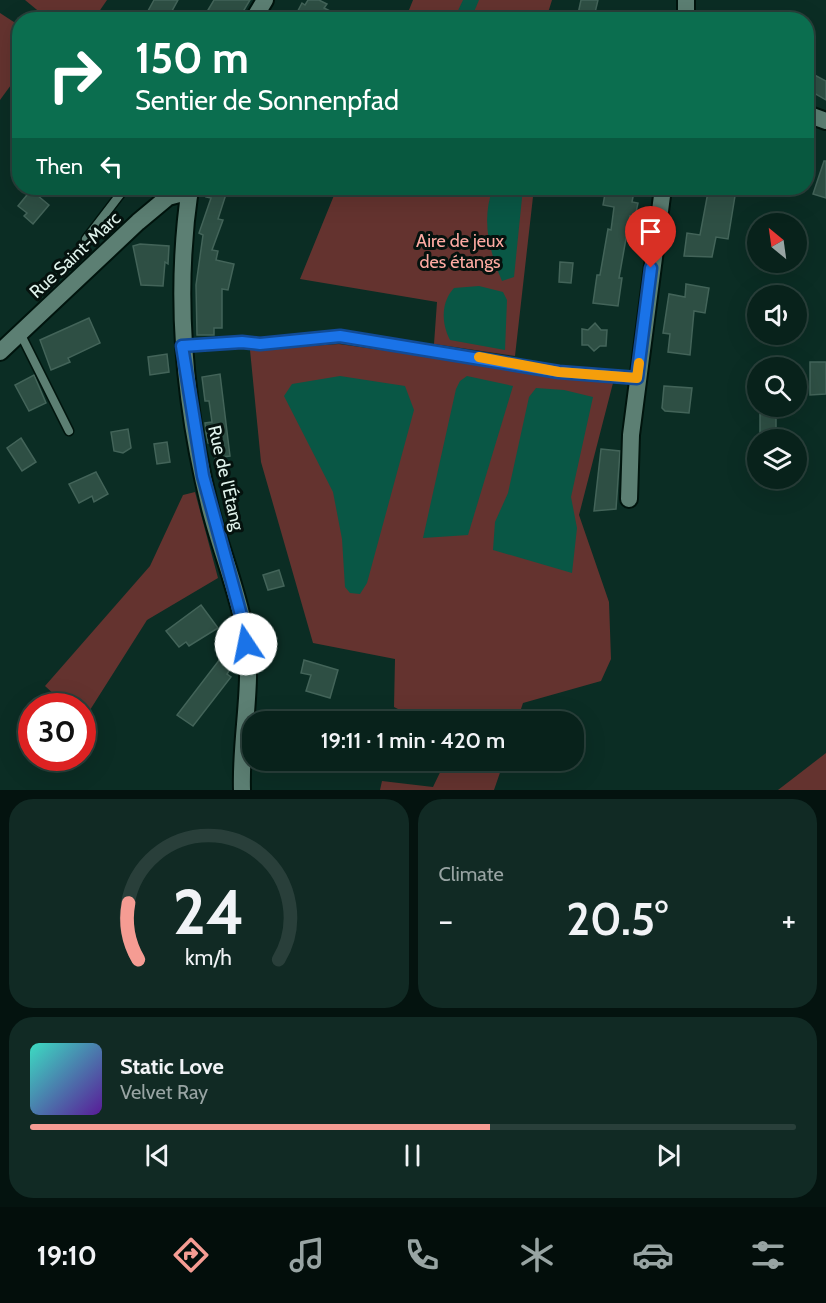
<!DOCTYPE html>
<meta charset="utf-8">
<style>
body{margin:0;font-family:Cabin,sans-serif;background:#112a24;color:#f1f3f6;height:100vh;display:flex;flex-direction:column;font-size:22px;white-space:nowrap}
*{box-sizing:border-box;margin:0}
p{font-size:20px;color:#98a4a3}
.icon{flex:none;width:33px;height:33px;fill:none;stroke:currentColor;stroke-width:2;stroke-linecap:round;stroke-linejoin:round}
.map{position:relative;height:790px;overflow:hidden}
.details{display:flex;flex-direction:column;gap:9px;padding:9px;background:#04130f;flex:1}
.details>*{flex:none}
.banner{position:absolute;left:12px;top:12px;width:802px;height:183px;border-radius:24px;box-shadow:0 6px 24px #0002,0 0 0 2px #293f3a;background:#0b6e4f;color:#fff;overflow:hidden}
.needle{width:39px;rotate:331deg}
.fabs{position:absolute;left:747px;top:213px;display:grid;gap:12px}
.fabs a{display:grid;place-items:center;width:60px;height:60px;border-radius:50%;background:#08221b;box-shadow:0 6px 24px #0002,0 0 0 2px #293f3a;font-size:30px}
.speed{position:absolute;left:18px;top:693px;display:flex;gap:12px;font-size:30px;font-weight:700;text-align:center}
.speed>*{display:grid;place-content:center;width:78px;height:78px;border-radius:50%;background:#08221b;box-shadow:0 6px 24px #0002,0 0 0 2px #293f3a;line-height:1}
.speed .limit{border:9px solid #d22;background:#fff;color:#111}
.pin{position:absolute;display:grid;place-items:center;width:51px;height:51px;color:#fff;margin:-62px -26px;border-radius:50% 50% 50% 0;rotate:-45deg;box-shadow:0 0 6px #0007}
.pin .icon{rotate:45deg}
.me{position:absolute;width:66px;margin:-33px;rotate:349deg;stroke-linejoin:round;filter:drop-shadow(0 0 4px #0008)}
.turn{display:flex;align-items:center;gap:21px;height:126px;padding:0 24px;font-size:27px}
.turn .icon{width:78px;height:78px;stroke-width:2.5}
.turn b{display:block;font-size:42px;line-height:51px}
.then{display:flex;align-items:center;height:57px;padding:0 24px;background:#0003;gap:12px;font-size:22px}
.big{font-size:45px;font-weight:600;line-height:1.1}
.details .tile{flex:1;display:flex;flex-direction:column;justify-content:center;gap:9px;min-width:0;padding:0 21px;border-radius:24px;background:#112a24}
.details .dial{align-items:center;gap:0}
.dial svg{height:156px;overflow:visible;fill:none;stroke:#293f3a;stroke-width:7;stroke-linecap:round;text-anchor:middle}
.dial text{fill:#f1f3f6;stroke:none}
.song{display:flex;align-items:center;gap:18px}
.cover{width:72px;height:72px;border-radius:9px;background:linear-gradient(135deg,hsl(170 70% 55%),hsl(270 70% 35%))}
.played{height:6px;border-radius:3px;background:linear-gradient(90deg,#f59c93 60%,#293f3a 60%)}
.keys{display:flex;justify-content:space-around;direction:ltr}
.heat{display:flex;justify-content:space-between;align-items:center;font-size:33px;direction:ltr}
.details .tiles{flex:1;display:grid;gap:9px;grid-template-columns:1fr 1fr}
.tile:last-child{grid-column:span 2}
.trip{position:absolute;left:242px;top:711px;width:342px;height:60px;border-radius:24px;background:#08221b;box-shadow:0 6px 24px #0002,0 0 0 2px #293f3a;font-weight:600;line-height:60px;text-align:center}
.tab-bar{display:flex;height:96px;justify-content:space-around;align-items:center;background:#030e0b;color:#98a4a3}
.tab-bar .icon{width:42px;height:42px}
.tab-bar .selected{color:#f59c93}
.tab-bar b{font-size:27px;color:#f1f3f6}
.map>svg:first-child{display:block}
.green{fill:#64332f}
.water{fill:#095745}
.building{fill:#2e4f44;stroke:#436459;stroke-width:1.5}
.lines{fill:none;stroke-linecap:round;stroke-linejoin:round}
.lane-casing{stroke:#00140d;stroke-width:11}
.street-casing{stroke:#00140d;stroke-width:20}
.lane{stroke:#5c7f73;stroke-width:8}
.street{stroke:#5c7f73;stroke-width:16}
.route-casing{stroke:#114b97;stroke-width:15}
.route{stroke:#1a73e8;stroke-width:10}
.slow{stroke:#f59e0b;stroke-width:10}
.labels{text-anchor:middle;stroke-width:6;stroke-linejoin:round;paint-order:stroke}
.park-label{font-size:18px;fill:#feaaa2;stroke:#05120e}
.street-label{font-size:18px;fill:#e0f3ec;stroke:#05120e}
</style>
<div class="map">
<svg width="826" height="790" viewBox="0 0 826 790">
<rect width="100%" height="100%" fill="#0b2d24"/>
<g class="green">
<polygon points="25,0 107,0 94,19 48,19"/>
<polygon points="413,0 552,0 546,19 405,20"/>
<polygon points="0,13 20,26 19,74 0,100"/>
<polygon points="337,188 534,188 515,356 434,344 437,302 300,279"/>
<polygon points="339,344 613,383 579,515 609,602 611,659 601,681 523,703 517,721 422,721 394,707 395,659 313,643 261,462 250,350"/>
<polygon points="195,492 218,578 147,620 83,721 82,706 67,706 45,686 150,566 183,495"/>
<polygon points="826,753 826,790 778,790"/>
<polygon points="446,760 504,761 494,790 380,790 382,781 433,787"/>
</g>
<g class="water">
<polygon points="463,0 479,0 471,19 454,19"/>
<path d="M493 188H523L514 277 502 281C489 250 481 220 493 188Z"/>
<path d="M479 286 503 292 507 300 505 350 450 340C441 323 441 302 454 288Z"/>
<polygon points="340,376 405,386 414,410 367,583 360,594 350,593 345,587 342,539 333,492 284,396 292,384"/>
<polygon points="467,376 513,386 468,535 423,538 456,389 460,381"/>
<polygon points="536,388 564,390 593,397 571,497 577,528 572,573 493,550 495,522 508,493 529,397"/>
</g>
<g class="building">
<polygon points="154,0 178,0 167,20 143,20"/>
<polygon points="214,0 250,0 238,20 213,20 216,14 208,10"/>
<polygon points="308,0 319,0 327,4 324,8 348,20 293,20 302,3 305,5"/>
<polygon points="581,0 598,0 594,17 578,14"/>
<polygon points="807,71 826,81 826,100 807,89"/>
<polygon points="824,161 826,161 826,198 813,194"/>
<polygon points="209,188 228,188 218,219 223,220 212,250 218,251 216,260 234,264 228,290 222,289 222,328 214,328 214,335 197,335 196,285 203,235 199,233 211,198 206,197"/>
<polygon points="606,188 634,192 632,202 638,203 635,217 630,216 619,278 622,278 618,306 593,303 597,275 600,275 608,229 611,230 614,207 603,205"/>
<polygon points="31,190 49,205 33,224 24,216 27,213 18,206"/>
<polygon points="708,192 735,196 728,239 716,237 712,257 684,256 687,233 700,235"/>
<polygon points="140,244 169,246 168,264 165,262 163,286 141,285 133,246"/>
<polygon points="560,262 573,263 571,283 559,282"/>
<polygon points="686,284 709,288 705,313 694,311 690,355 668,352 670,334 663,333 669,294 685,297"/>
<polygon points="89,318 100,343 68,358 70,362 51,370 40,340"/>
<polygon points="595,323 601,330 607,330 606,346 600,346 594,351 588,345 582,345 582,329 588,330"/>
<polygon points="167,354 169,372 150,375 148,357"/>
<polygon points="810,362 826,362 826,394 810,395"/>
<polygon points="220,374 230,456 215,458 212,443 208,443 206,433 205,423 212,422 209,401 205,401 202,377"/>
<polygon points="34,375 46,403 29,411 15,385"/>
<polygon points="664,386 692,388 689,413 665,411 662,408"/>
<rect x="760" y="414" width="16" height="19"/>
<polygon points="128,429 131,448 123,453 114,451 111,432"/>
<polygon points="21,438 36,462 22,471 7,448"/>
<polygon points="167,442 170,462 157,464 154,444"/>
<polygon points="601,449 620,451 616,509 594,511"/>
<polygon points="96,472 108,494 94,502 92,496 79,503 69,484"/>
<polygon points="279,570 284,586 268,590 263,575"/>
<polygon points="201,605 218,628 189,646 186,642 179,647 166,631"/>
<polygon points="220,659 231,668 227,674 231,677 193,726 177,715"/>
<polygon points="304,660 338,670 330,698 306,691 311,675 301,673"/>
</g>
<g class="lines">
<g class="lane-casing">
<g id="lane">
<polyline points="86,239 125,188"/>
<polyline points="20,333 69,431"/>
<polyline points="183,346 242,342 260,343 340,336 559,372 637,378"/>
</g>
</g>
<g class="street-casing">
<g id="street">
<polyline points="253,20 265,0"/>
<polyline points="686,20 686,0"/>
<polyline points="807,114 826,121"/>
<path d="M190 188C174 295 184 403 210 508 220 548 236 586 244 627 255 681 240 735 242 790"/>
<polyline points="0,352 138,222 168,197 179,194 189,195"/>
<polyline points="629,499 631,435 663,188"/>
</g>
</g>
<use href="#lane" class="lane"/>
<use href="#street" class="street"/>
</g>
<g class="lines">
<g class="route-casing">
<polyline id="route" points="246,644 244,626 203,476 182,346 242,342 260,344 340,336 559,372 637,378 651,268"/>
</g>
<use href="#route" class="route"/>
<polyline class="slow" points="479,357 559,372 637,378 639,363"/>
</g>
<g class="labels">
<g class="park-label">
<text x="460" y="247">Aire de jeux<tspan x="460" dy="21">des étangs</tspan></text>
</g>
<g class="street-label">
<text transform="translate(75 255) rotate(-43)" y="6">Rue Saint-Marc</text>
<text transform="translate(226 478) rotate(77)" y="6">Rue de l'Étang</text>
</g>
</g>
</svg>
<div class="fabs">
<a><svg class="needle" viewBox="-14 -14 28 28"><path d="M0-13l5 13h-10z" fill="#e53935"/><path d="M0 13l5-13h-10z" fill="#98a4a3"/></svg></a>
<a><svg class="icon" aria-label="sound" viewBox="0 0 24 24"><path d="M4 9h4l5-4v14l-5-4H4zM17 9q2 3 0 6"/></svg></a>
<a><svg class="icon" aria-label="search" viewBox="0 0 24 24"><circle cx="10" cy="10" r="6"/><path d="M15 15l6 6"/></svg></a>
<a><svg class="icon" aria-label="layers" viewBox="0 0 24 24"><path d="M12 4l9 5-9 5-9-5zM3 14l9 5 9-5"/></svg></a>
</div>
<div class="speed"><div class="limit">30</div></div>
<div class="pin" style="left:651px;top:268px;background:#d93025"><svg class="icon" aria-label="arrive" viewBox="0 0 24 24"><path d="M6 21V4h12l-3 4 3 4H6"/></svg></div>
<svg class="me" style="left:246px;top:644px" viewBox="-20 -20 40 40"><circle r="19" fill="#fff"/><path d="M0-13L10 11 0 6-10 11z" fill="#1a73e8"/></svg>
<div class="trip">19:11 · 1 min · 420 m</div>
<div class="banner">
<div class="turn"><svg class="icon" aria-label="right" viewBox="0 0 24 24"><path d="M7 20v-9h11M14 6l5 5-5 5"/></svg><div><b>150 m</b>Sentier de Sonnenpfad</div></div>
<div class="then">Then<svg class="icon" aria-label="left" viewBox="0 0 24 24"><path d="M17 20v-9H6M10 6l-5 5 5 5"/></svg></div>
</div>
</div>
<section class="details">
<div class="tiles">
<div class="tile dial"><svg viewBox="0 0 100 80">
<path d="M14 69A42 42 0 1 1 86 69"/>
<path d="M14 69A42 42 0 0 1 9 40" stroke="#f59c93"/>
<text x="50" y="56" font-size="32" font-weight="700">24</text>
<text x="50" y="72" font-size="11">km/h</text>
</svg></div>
<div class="tile"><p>Climate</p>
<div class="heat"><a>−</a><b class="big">20.5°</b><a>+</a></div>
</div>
<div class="tile">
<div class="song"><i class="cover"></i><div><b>Static Love</b><p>Velvet Ray</p></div></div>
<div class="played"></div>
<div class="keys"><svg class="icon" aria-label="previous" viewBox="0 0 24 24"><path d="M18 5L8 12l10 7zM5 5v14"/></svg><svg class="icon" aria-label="pause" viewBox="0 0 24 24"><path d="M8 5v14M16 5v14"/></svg><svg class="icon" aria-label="next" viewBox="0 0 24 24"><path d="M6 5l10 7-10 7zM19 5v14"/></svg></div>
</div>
</div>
</section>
<nav class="tab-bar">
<b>19:10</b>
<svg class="icon selected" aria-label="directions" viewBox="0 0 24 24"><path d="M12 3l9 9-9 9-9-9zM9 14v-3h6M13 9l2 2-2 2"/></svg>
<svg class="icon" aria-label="music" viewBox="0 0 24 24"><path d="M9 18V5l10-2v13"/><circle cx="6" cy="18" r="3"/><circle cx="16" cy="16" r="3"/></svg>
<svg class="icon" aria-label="phone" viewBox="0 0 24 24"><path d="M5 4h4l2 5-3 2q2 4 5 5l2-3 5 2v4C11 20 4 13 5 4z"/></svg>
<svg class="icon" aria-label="climate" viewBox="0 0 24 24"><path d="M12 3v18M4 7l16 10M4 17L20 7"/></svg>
<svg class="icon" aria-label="car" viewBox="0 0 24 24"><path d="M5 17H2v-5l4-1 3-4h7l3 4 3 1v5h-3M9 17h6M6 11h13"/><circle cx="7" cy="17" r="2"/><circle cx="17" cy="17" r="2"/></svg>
<svg class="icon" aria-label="filters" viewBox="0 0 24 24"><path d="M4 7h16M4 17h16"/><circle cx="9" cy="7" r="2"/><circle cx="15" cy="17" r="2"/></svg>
</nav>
